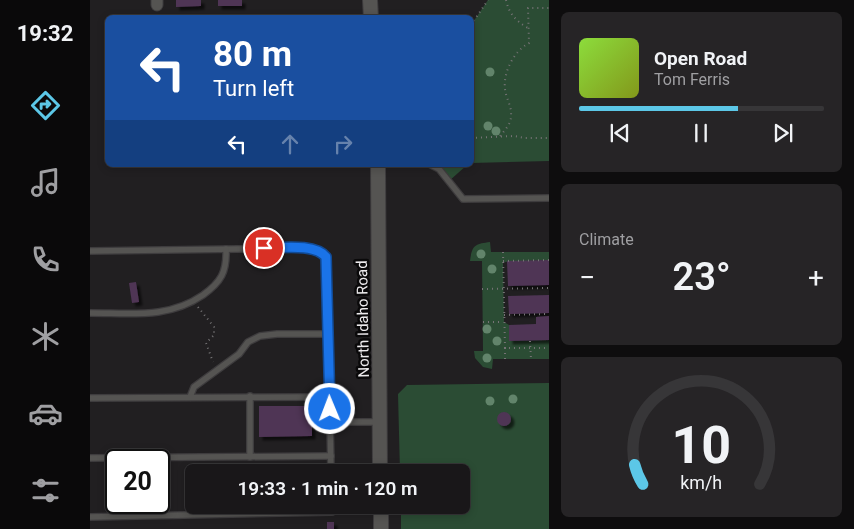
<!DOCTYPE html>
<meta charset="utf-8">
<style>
body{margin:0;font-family:Roboto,sans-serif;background:#262426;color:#f1f3f6;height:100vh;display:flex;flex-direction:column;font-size:19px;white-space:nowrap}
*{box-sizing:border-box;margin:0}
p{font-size:16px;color:#9f9fa2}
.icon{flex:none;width:28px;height:28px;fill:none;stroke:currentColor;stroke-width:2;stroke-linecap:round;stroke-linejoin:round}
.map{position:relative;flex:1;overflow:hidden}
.sheet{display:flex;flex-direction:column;gap:12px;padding:12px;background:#0e0d0e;width:305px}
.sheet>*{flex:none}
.guide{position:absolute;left:15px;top:15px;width:369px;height:152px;border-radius:8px;box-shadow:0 2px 8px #0003,0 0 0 1px #373638;background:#1a4fa0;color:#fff;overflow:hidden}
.speed{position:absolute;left:15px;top:449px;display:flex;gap:10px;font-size:25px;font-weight:700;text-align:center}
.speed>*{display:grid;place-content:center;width:65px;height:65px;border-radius:50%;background:#191719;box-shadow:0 2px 8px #0003,0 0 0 1px #373638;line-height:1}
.speed .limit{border:2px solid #111;border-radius:8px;background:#fff;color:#111}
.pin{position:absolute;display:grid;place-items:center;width:42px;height:42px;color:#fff;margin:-21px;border:2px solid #fff;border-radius:50%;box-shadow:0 1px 5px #0007}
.me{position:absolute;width:55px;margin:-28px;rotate:359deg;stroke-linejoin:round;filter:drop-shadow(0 0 4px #0008)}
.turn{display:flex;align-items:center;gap:18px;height:105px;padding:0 25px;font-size:22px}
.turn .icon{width:65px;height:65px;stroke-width:2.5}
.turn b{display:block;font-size:35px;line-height:42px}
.lanes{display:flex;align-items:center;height:48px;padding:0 25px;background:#0003;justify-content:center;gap:25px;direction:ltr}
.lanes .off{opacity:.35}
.big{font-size:38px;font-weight:600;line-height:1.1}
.sheet .widget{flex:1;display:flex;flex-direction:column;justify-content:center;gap:8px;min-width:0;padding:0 18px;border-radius:8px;background:#262426}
.sheet .dial{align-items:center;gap:0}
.dial svg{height:130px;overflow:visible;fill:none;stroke:#373638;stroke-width:7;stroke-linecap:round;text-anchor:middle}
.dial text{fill:#f1f3f6;stroke:none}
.song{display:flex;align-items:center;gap:15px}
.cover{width:60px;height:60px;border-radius:8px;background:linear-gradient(135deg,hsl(90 70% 55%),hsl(70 70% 35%))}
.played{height:5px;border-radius:2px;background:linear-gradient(90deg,#5cc7e7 65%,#373638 65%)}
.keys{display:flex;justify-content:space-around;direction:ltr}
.heat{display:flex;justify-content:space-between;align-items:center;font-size:28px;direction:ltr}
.trip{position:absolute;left:95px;top:464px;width:285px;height:50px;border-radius:8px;background:#191719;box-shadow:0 2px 8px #0003,0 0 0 1px #373638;font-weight:600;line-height:50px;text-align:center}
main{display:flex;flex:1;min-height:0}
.dock{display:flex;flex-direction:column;width:90px;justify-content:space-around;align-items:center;background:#0a090a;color:#9f9fa2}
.dock .icon{width:35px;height:35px}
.dock .current{color:#5cc7e7}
.dock b{font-size:22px;color:#f1f3f6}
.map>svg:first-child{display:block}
.green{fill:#2b4c34}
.building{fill:#4f3555;filter:url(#shadow)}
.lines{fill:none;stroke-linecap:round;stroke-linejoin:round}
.service-casing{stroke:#3e3c3e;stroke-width:8}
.minor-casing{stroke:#3e3c3e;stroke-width:13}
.tertiary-casing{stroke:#3e3c3e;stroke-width:16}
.path{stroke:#757375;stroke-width:2;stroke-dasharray:1 4;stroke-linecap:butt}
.service{stroke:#555452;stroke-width:5.5}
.minor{stroke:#555452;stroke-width:11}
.tertiary{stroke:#555452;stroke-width:14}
.tree{fill:#62846b}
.route-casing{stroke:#114b97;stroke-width:12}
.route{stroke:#1a73e8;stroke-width:9}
.labels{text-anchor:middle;stroke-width:5;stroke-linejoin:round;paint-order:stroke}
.street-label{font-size:15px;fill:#edebed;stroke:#0a090a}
</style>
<main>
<nav class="dock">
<b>19:32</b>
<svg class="icon current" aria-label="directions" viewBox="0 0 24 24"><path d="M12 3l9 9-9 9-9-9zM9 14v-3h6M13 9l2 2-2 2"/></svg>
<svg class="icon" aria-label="music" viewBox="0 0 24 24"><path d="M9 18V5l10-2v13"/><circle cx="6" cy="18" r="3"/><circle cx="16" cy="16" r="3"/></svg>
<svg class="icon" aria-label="phone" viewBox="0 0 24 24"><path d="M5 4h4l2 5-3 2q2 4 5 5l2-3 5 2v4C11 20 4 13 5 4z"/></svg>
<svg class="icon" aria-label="climate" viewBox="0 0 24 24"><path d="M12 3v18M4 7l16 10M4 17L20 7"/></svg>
<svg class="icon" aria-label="car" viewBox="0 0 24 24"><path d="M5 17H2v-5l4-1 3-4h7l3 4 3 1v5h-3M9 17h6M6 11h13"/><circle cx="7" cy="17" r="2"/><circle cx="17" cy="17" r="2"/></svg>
<svg class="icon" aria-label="filters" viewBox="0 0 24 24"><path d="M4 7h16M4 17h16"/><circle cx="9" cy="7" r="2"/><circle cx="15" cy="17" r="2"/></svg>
</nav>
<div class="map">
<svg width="459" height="529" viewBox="0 0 459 529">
<defs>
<filter id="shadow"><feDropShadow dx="3.5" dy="3.5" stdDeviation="1" flood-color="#0009"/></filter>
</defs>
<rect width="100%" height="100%" fill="#211f21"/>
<g class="green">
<polygon points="398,0 459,0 459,161 381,163 381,25"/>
<polygon points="341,165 377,165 359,181"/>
<path d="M400 242 401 252H459V260L413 262 414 322 419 325V341L459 340V359H403L402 369 393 367 385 358 384 351H393L392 261H380C382 245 385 244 400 242Z"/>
<polygon points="459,383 459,529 311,529 311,505 371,505 371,472 310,472 308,394 317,385"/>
</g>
<g class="building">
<polygon points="86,0 111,0 111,6 86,7"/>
<rect x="128" y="0" width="24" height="6"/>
<polygon points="459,260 459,285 418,286 417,261"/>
<polygon points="46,282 49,302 42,303 39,283"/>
<polygon points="459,295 459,313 419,314 418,296"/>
<polygon points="459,316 459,340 419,341 419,325 446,324 446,317"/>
<polygon points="169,406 222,406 222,436 169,437"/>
<circle cx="414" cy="419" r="7"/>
<rect x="237" y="522" width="7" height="7"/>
</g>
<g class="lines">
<g class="service-casing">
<g id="service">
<polyline points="341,165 349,169 373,199 459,198"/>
<polyline points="0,251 212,248 223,249 233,253 237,261 241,472"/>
<path d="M0 313C41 313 78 319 113 295 131 282 137 272 136 249"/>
<polyline points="160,396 160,457"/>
<polyline points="100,397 104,387 149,354 158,342 170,336 187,334 239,334"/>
<polyline points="0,398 240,397"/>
<polyline points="240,422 290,422"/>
<polyline points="0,458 241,456"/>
<polyline points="0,517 242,512 241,505"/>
</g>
</g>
<g class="minor-casing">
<polyline id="minor" points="67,0 67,5"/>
</g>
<g class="tertiary-casing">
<g id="tertiary">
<polyline points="280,0 281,18"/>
<polyline points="288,165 290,472"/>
<polyline points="291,505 291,529"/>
</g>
</g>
<g class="path">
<path d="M416 0C419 14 426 21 438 28"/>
<polyline points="381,25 398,0"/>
<path d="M410 136C415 130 421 124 421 116 422 106 416 99 415 89 413 72 424 51 439 43L438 8H459"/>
<polyline points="381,138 424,136 435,138 459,138"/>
<polyline points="413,252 415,348 459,348"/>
<polyline points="413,261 459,260"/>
<polyline points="392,289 459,288"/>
<polyline points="108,307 124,327 124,335 116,343 123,362"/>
<polyline points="414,315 459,314"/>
<polyline points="393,322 413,322"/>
<polyline points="440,341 441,359"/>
<polyline points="415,348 415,359"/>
</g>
<use href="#service" class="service"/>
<use href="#minor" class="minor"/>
<use href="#tertiary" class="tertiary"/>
</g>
<g class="tree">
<circle cx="400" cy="72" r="4.5"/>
<circle cx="398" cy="126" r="4.5"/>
<circle cx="406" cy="131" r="4.5"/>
<circle cx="391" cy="254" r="4.5"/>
<circle cx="402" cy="269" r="4.5"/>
<circle cx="397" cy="329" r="4.5"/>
<circle cx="407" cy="341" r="4.5"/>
<circle cx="397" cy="358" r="4.5"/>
<circle cx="423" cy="399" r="4.5"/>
<circle cx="400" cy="401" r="4.5"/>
</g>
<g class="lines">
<g class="route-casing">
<path id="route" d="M174 248C191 248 225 243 236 257L240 409"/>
</g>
<use href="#route" class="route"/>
</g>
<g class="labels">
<g class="street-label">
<text transform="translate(273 319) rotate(-91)" y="5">North Idaho Road</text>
</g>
</g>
</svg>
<div class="speed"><div class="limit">20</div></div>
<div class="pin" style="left:174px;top:248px;background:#d93025"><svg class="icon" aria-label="arrive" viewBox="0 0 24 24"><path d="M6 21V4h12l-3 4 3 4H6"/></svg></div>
<svg class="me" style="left:240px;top:409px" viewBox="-20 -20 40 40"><circle r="17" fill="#1a73e8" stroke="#fff" stroke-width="3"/><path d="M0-11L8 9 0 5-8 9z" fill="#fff"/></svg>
<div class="trip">19:33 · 1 min · 120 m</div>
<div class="guide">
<div class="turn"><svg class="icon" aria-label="left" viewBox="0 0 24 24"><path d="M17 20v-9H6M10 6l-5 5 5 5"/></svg><div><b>80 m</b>Turn left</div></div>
<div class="lanes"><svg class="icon" aria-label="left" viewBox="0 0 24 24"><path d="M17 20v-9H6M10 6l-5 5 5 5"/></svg><svg class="icon off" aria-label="ahead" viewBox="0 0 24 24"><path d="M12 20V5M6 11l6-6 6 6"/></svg><svg class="icon off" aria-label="right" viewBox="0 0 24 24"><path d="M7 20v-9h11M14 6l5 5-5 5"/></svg></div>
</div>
</div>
<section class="sheet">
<div class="widget">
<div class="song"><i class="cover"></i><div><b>Open Road</b><p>Tom Ferris</p></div></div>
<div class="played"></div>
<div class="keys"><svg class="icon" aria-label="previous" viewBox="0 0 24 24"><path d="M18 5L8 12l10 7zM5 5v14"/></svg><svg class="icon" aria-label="pause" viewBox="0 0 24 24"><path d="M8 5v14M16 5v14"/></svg><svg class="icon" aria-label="next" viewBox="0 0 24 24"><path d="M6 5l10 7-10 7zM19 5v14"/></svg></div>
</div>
<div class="widget"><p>Climate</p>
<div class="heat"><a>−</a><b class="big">23°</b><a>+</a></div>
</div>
<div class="widget dial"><svg viewBox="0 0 100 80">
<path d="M14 69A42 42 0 1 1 86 69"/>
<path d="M14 69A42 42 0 0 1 9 57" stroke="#5cc7e7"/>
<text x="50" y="56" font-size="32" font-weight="700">10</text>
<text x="50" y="72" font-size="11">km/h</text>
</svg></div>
</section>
</main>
